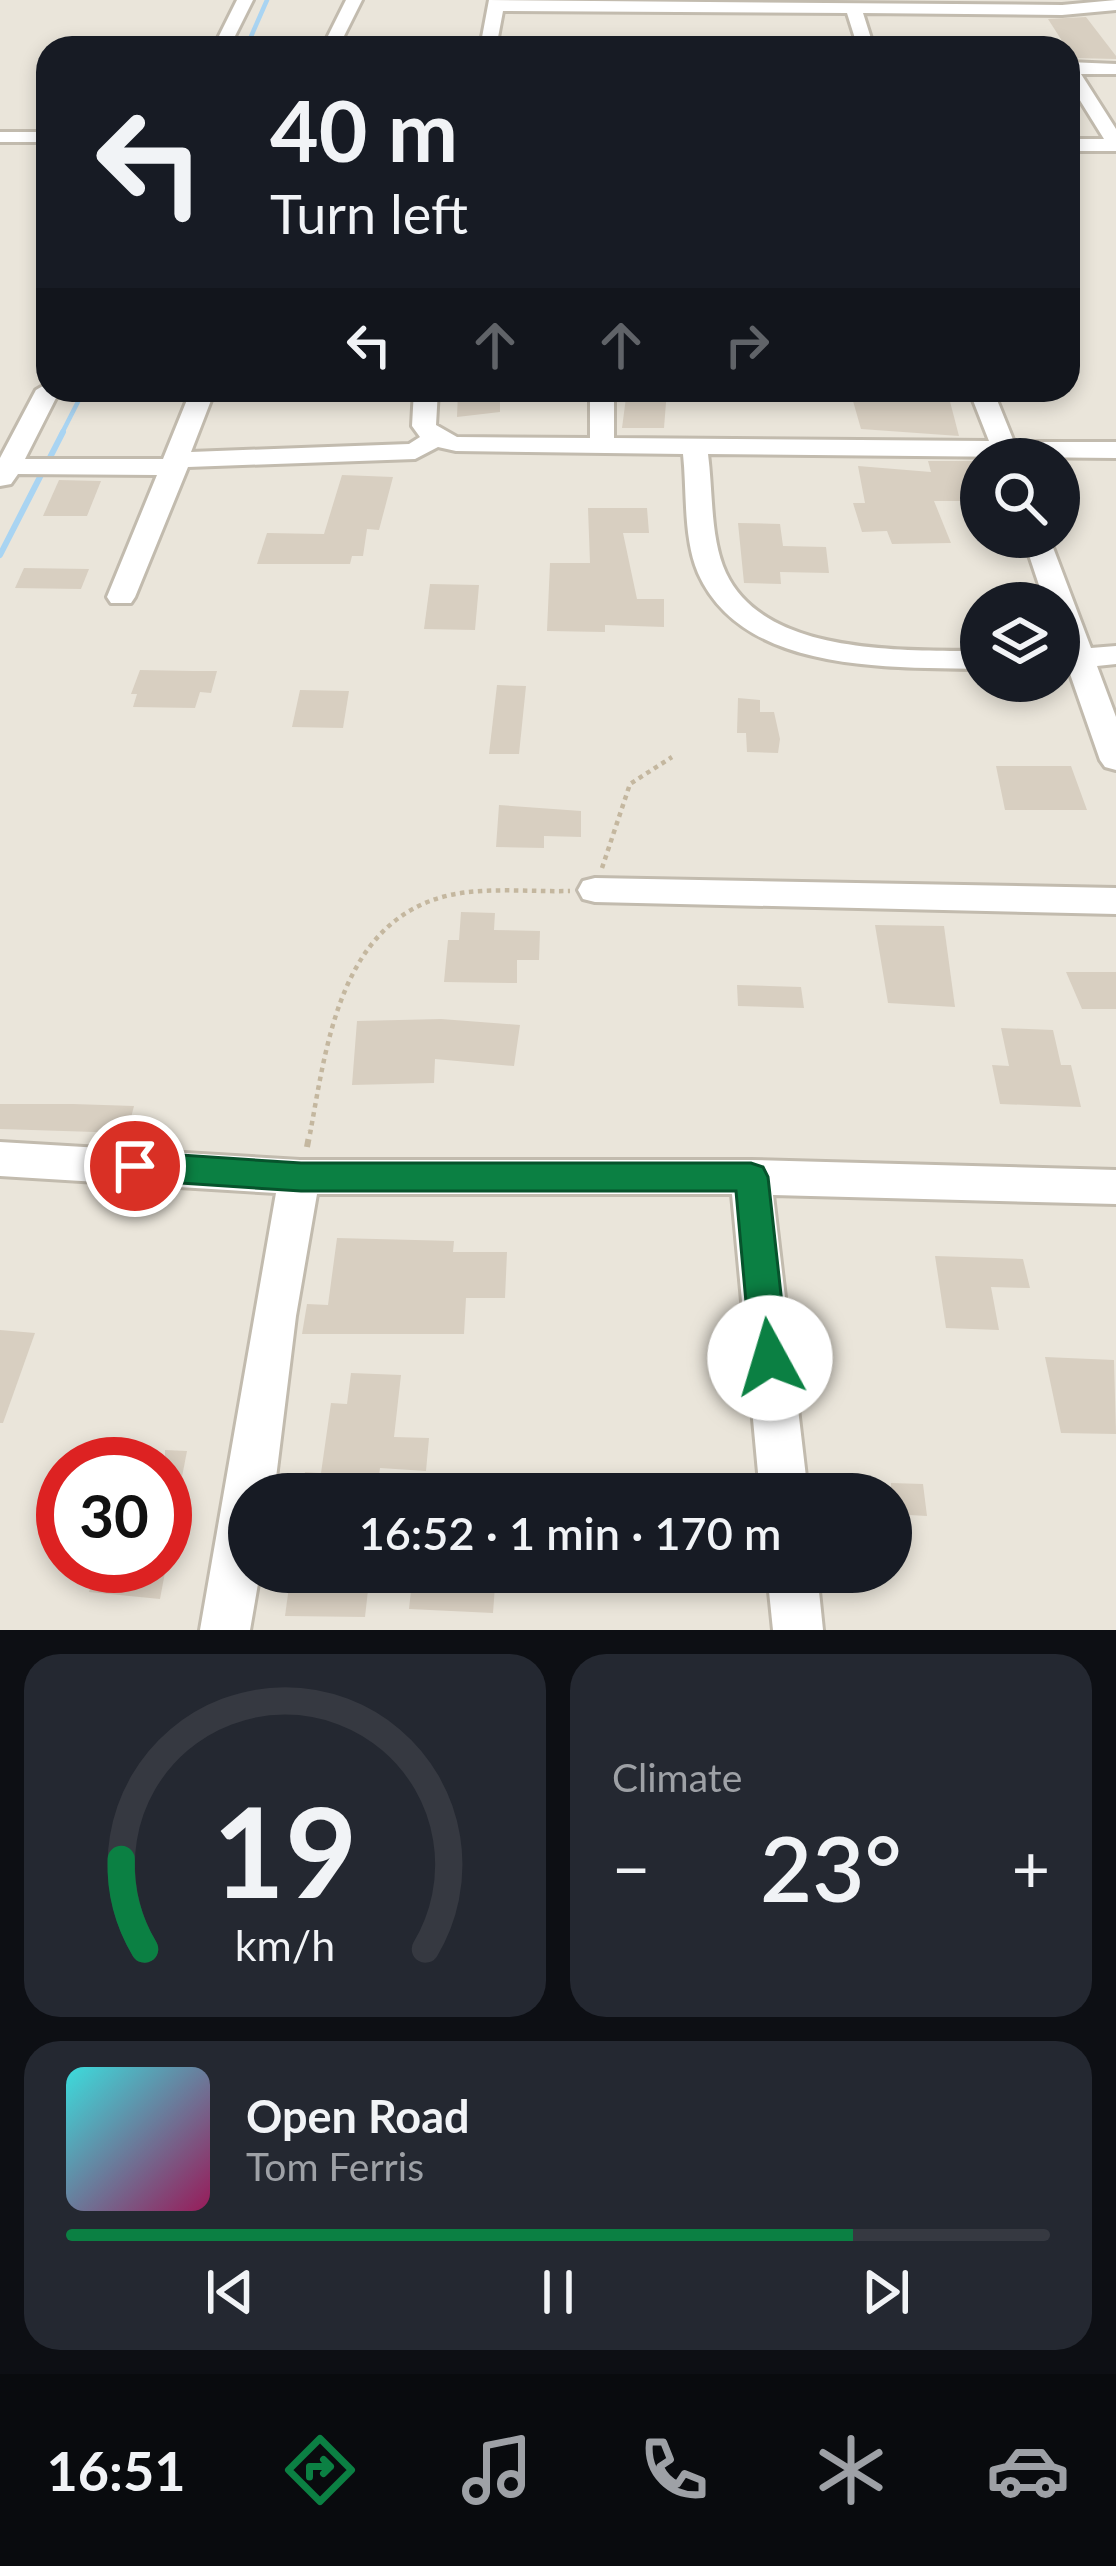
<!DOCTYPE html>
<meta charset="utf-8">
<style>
body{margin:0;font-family:Lato,sans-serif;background:#242831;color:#f1f3f6;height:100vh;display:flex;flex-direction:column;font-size:45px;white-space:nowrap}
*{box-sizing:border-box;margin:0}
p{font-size:39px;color:#9ea1a6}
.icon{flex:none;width:66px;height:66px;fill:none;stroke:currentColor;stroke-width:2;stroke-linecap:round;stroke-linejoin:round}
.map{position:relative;height:1630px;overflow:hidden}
.side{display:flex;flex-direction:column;gap:24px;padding:24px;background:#0d0f14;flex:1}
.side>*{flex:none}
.banner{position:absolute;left:36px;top:36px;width:1044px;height:366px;border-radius:36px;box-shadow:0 6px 18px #0003;background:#171b24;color:#f1f3f6;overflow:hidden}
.fabs{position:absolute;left:960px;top:438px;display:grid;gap:24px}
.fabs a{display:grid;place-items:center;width:120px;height:120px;border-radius:50%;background:#171b24;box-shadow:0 6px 18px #0003;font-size:60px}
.speed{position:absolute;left:36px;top:1437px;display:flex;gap:24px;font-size:60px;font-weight:700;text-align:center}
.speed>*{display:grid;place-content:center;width:156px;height:156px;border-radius:50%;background:#171b24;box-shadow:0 6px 18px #0003;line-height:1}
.speed .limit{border:18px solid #d22;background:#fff;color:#111}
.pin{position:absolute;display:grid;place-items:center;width:102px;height:102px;color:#fff;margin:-51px;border:6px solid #fff;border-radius:50%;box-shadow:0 3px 12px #0007}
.me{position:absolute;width:132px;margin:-66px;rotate:354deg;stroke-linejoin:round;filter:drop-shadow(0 0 9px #0008)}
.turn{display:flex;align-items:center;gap:42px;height:252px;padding:0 36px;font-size:54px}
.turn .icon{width:156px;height:156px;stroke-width:2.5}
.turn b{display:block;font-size:84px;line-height:102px}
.lanes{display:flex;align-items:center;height:114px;padding:0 36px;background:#0003;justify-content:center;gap:60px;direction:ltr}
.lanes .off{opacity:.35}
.big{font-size:90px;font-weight:600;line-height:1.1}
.side .tile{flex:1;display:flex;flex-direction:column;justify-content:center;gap:18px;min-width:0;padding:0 42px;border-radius:36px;background:#242831}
.side .dial{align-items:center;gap:0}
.dial svg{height:312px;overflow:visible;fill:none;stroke:#363941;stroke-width:7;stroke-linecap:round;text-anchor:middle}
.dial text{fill:#f1f3f6;stroke:none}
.song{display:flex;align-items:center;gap:36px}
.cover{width:144px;height:144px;border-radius:18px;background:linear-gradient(135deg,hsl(180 70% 55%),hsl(330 70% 35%))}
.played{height:12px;border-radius:6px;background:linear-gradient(90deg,#0b8043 80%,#363941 80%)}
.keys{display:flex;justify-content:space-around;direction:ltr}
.heat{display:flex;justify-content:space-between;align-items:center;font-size:66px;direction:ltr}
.side .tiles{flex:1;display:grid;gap:24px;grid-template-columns:1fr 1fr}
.tile:last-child{grid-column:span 2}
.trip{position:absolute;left:228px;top:1473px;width:684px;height:120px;border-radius:60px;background:#171b24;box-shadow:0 6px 18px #0003;font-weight:600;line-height:120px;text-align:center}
.dock{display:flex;height:192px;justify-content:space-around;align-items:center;background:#090b0e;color:#9ea1a6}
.dock .icon{width:84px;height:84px}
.dock .active{color:#0b8043}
.dock b{font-size:54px;color:#f1f3f6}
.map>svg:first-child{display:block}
.residential{fill:#eae5da;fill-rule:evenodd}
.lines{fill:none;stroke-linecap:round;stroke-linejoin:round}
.stream-far1{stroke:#a9d4f2;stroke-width:4.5}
.stream{stroke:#a9d4f2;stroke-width:6}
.building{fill:#d8cfc1}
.minor-casing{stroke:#c2bbae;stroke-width:6}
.path-far1{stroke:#c4b79f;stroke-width:4.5;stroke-dasharray:4.5 4.5;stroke-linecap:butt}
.path{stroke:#c4b79f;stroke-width:6;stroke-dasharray:8 8;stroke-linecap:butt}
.minor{fill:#fff;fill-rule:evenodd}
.route{fill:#0b8043;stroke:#07532c;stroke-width:3}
</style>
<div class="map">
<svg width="1116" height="1630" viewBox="0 0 1116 1630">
<rect width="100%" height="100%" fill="#f6f3ec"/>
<path class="residential" d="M0 0H1116V1630H0ZM48 48H1068V390H48ZM981 459H1059V537H981ZM981 603H1059V681H981ZM63 1464H165V1566H63ZM249 1494H891V1572H249Z"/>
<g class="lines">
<g class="stream-far1">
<polyline points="246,48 267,0"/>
<polyline points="61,435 84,390"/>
</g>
<polyline class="stream" points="0,555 63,432"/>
</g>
<g class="building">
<polygon points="1086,17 1116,56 1116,59 1073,58 1048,19"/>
<polygon points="458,390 500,390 500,412 457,417"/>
<polygon points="627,390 667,390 664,428 622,428"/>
<polygon points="878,390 947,390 959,436 861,429 853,401 880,401"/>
<polygon points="928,461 981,461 981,501 934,501 951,543 892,544 887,531 862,532 853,503 865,503 858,466 931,472"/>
<polygon points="342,475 393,477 379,530 367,529 363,556 352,556 350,564 257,564 267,533 324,534"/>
<polygon points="59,480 101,481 87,516 43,516"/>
<polygon points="588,508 647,508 649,533 623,533 637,599 664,599 664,627 605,625 605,632 547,631 550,563 590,563"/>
<polygon points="738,523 780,524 783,546 826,547 829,573 780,572 781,584 744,583"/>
<polygon points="24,568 89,569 81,589 15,588"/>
<polygon points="430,584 479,585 475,630 424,629"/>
<polygon points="140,670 193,671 217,671 211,693 200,692 195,708 133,707 137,694 131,694"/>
<polygon points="497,685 526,686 519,754 489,754"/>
<polygon points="300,690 349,691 343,728 292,727"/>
<polygon points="738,698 760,700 760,712 774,712 780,739 778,753 747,752 746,733 737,733"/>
<polygon points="996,766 1071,766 1087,810 1005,810"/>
<polygon points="499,805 581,811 581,837 544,836 544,848 496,847"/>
<polygon points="461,912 495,913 494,930 540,931 539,960 517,960 517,983 444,982 448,940 459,940"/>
<polygon points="875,925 944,926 955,1007 888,1003"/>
<polygon points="1066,972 1116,972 1116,1009 1082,1009"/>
<polygon points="737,985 801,987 804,1008 738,1006"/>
<polygon points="441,1019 520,1025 514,1066 435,1059 434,1083 352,1085 357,1021"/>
<polygon points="1001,1028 1053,1030 1061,1065 1071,1065 1081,1107 1000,1104 992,1065 1009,1066"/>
<polygon points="0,1104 73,1104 134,1106 127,1133 0,1129"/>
<polygon points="337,1238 454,1241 453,1252 507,1252 505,1298 466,1298 464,1334 302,1334 307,1304 328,1305"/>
<polygon points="935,1256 1023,1259 1030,1288 991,1287 999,1330 946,1328"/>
<polygon points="0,1330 35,1333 3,1423 0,1423"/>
<polygon points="1045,1357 1114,1360 1116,1434 1061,1433"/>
<polygon points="351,1373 401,1375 394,1437 429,1438 426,1471 380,1468 377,1494 302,1494 305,1472 321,1473 331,1403 347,1404"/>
<polygon points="165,1450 187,1451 175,1513 165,1512"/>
<polygon points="891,1483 923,1484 927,1516 891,1514"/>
<polygon points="95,1566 166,1567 160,1599 89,1592"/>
<polygon points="291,1572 370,1572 365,1617 285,1616"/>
<polygon points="413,1572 496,1572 493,1613 409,1609"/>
</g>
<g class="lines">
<g class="minor-casing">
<g id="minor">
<polygon points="237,0 253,0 229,48 213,48"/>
<polygon points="346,0 362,0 338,48 322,48"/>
<polygon points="489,0 1062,5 1116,0 1116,10 1062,15 863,13 874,48 858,48 847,13 503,11 496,48 480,48"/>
<polygon points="1068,62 1116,64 1116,74 1081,74 1116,129 1116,151 1068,151 1068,139 1104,139 1068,81"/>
<rect x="0" y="132" width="48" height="10"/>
<path d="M48 383V390H60L25 459H163L191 390H215L191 452 409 444 420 437 412 426 414 390H438L436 425 457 437 590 438V390H614V438L989 441 969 390H993L1014 442H1116V458L708 454C713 491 710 539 726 573 765 656 905 650 981 651V669C889 667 743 674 698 573 683 538 687 491 683 454L456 451 438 447 415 459 188 467 135 597 131 603H111L107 597 157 475 18 474 11 484 0 486V458L36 390Z"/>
<polygon points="1023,537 1049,537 1091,648 1116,646 1116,664 1097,666 1116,717 1116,770 1105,767 1100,760 1068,668 1059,669 1059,603 1045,603"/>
<polygon points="595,878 1116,888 1116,914 595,902 583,899 578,890 583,881"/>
<polygon points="0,1142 300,1160 751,1160 1116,1170 1116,1204 773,1195 808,1494 760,1494 732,1194 317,1194 296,1316 274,1494 249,1494 249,1572 260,1572 250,1630 200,1630 276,1193 0,1176"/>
<polygon points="767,1572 817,1572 823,1630 773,1630"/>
</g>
</g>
<g class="path-far1">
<polyline points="602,868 630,784 672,757"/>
<path d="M310 1134C327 1042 341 920 450 895 488 887 531 892 570 891"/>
</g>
<polyline class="path" points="307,1147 310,1131"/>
<use href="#minor" class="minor"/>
</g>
<polygon class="route" points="135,1152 301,1163 751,1163 763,1167 768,1177 788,1358 783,1370 770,1375 757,1370 751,1358 736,1191 301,1191 135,1180 123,1176 118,1166 123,1156"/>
</svg>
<div class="fabs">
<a><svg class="icon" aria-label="search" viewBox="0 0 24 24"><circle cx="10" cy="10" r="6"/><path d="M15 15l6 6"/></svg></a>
<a><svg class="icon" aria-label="layers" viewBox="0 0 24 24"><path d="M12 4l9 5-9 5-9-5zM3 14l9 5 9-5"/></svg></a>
</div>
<div class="speed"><div class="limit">30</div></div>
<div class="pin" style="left:135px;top:1166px;background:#d93025"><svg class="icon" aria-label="arrive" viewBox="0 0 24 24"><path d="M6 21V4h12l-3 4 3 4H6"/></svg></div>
<svg class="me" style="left:770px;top:1358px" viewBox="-20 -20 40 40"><circle r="19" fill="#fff"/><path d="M0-13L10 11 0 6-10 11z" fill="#0b8043"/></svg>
<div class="trip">16:52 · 1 min · 170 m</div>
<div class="banner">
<div class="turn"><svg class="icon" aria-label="left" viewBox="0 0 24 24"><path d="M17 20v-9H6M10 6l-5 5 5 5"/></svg><div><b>40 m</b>Turn left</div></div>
<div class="lanes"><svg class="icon" aria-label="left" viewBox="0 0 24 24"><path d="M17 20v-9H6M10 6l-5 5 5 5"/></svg><svg class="icon off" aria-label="ahead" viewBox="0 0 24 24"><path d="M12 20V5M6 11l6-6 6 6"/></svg><svg class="icon off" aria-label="ahead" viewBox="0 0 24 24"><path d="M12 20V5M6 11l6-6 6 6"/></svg><svg class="icon off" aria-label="right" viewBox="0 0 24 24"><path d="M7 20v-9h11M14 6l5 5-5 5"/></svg></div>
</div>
</div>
<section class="side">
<div class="tiles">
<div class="tile dial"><svg viewBox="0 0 100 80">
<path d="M14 69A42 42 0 1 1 86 69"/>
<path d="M14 69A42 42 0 0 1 8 46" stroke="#0b8043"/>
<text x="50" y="56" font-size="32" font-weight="700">19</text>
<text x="50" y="72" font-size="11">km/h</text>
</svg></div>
<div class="tile"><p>Climate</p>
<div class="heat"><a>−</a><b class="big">23°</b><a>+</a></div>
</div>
<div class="tile">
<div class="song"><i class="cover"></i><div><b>Open Road</b><p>Tom Ferris</p></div></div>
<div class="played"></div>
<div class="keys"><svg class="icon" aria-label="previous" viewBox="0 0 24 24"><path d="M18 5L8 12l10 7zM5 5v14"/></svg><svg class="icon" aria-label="pause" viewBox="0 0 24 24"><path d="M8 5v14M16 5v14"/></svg><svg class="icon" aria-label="next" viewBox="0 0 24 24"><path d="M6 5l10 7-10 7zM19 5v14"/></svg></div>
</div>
</div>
</section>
<nav class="dock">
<b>16:51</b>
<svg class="icon active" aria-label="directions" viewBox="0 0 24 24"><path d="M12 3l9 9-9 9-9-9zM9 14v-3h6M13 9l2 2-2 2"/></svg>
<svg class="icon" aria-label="music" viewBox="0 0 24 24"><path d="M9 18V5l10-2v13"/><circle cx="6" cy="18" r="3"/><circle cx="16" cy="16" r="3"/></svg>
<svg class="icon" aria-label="phone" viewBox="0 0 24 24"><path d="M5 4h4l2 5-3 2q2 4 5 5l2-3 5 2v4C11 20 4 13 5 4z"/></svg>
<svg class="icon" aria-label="climate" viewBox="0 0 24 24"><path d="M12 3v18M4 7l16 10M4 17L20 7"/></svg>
<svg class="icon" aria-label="car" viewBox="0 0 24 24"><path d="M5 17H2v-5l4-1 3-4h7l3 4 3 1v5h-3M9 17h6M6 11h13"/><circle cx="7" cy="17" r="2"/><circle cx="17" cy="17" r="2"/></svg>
</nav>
